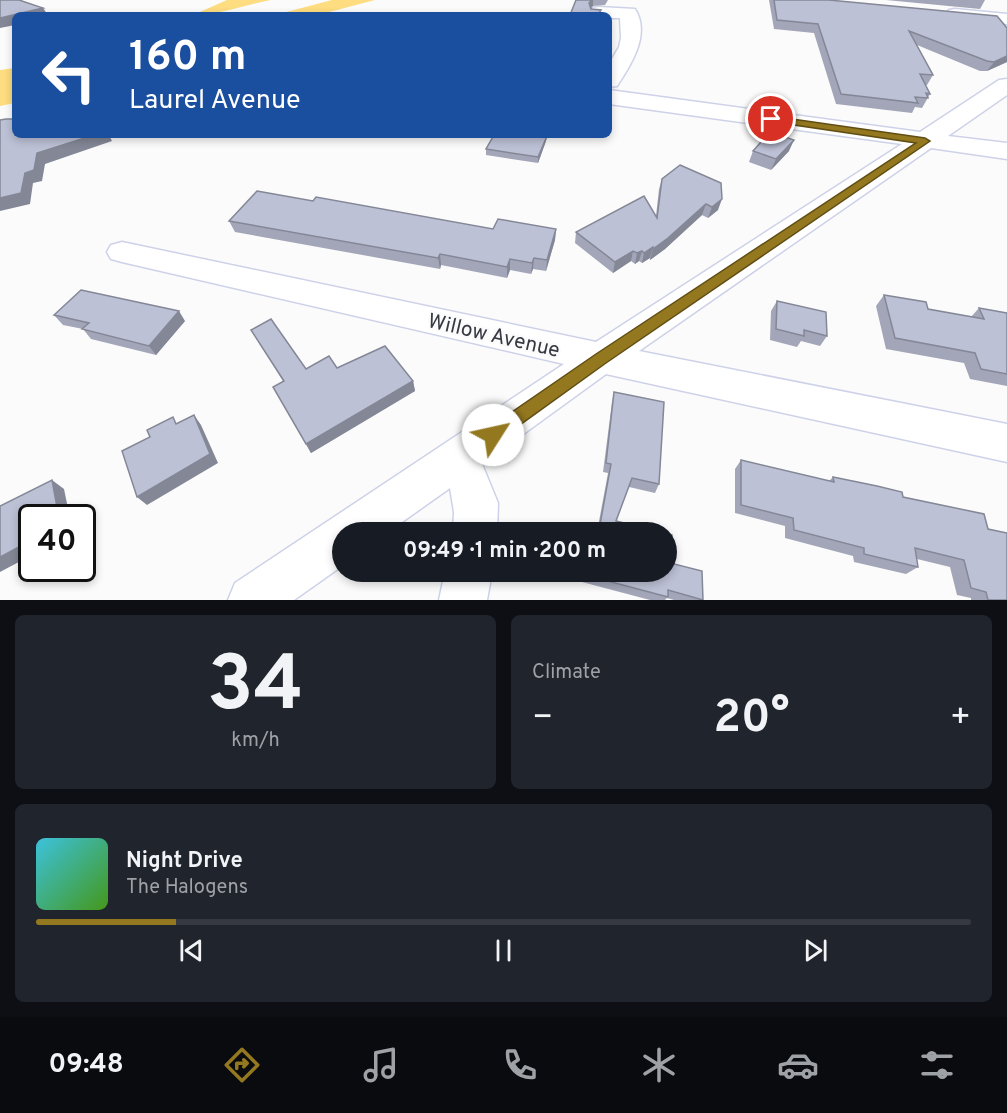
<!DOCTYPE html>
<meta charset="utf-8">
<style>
body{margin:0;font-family:Overpass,sans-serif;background:#20242c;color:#f1f3f6;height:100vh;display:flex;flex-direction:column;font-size:22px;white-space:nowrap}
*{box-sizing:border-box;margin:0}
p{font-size:20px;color:#9ea1a6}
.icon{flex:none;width:33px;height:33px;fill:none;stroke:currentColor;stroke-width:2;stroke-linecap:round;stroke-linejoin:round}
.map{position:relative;height:600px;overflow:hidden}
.side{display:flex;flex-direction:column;gap:15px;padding:15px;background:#0d0f14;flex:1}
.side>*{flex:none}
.top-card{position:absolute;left:12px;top:12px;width:600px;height:126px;border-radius:9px;box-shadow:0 3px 9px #0003;background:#1a4fa0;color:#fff;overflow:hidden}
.speed{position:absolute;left:18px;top:504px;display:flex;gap:12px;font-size:30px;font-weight:700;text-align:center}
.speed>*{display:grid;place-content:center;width:78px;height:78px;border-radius:50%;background:#171b24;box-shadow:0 3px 9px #0003;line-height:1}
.speed .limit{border:3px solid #111;border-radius:9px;background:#fff;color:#111}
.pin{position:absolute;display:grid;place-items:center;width:51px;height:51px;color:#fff;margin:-26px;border:3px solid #fff;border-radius:50%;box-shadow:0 2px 6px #0007}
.me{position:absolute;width:66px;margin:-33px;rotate:55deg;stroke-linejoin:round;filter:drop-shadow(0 0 4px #0008)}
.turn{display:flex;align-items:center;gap:21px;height:126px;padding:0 18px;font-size:27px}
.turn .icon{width:78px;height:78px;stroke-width:2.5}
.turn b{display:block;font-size:42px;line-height:51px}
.big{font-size:45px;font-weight:700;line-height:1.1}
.side .widget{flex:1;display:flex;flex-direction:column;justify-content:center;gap:9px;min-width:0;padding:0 21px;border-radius:9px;background:#20242c}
.side .dial{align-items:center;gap:0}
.dial b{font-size:78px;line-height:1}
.song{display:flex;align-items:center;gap:18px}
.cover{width:72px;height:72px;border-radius:9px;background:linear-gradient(135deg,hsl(190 70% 55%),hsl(100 70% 35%))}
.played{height:6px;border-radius:3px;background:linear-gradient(90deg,#94781f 15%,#363941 15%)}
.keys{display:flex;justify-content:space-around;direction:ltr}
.heat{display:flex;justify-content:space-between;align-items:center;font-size:33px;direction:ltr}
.side .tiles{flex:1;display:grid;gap:15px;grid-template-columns:1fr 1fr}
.widget:last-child{grid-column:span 2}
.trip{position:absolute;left:332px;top:522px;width:345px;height:60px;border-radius:30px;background:#171b24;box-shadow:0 3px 9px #0003;font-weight:700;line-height:60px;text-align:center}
.menu{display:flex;height:96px;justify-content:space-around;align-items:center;background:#090b0e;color:#9ea1a6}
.menu .icon{width:42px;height:42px}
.menu .current{color:#94781f}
.menu b{font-size:27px;color:#f1f3f6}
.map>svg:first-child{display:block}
.water{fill:#fedd80}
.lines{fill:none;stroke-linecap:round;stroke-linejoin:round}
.minor-casing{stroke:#ced2e8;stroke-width:3}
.minor{fill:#fff;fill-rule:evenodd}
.wall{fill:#a3a6b8}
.shaded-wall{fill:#848796}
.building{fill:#bdc1d6;stroke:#848796;stroke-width:1.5}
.route{fill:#94781f;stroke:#604e14;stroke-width:1.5}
.labels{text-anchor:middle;stroke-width:5;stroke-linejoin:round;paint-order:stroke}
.street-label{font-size:21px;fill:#383942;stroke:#fbfbfb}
</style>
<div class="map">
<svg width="1007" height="600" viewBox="0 0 1007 600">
<rect width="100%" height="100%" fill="#fbfbfb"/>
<g class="water">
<path d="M227 0H271C245 5 219 15 193 15Z"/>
<polygon points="332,0 375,0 318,15 275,15"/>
<polygon points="15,68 15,103 0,106 0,70"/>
</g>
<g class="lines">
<g class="minor-casing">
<g id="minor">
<path d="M599 7 635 9C651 34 631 65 617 86L609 87V64L619 47 621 38 620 18H609V15H592L590 12 593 8Z"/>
<polygon points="955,9 1007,14 1007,24 949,18 946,14 949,10"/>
<polygon points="1007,79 1007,95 948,136 1007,143 1007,159 931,148 639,351 1007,424 1007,462 606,374 482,464 498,503 497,532 453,532 454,512 450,488 388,532 342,532 342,566 294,600 228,600 235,583 564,364 122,262 111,259 107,252 111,245 122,242 596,342 902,144 609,104 609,90 920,132 999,80"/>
<polygon points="445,572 492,572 487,600 439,600"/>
</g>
</g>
<use href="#minor" class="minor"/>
</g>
<g class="wall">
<polygon points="576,0 608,0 605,5 593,6 591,8 600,15"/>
<polygon points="769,0 829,0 1007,62 987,71 980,71 917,45 933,75 927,85 925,85 930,94 922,108 915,107 912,113 836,104 814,33 774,29"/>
<polygon points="886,0 985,0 980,9"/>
<polygon points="546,141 538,163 486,155 486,149"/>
<polygon points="753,151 789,151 771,170 749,162"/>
<polygon points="662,179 718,210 708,218 702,215 665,249 650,260 650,258 642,263 639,261 635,264 631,261 613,273 575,243 576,232 656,216 659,189"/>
<polygon points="313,201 493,229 556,229 555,240 546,271 533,269 531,274 510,270 507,278 441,265 440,269 235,232 229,221"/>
<polygon points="884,295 928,309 971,317 979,308 1007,313 1007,386 970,379 964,363 886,349 876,306"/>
<polygon points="777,301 827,336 820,346 801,341 797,347 770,340 771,311"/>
<polygon points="54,315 185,321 156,355 91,339 83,329 63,325"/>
<polygon points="251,330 306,369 337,368 413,381 415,391 311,453 273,387 283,381 257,340"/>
<polygon points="614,392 659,484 655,493 629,487 616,521 662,532 597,532 608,473 603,472 612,402"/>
<polygon points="741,460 829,481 833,477 903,497 1007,600 971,600 971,598 957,595 950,567 917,559 918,567 906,574 854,562 853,556 785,538 785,526 735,513 735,469"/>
<polygon points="670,563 702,600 674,600 667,598 665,600 650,600 582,582 584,572 666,572"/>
</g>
<g class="shaded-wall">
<polygon points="592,0 593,0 593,6 588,11 589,3"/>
<polygon points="43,8 48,15 15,15 15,25 0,28 0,18"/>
<polygon points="1007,56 1007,62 987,71 994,62"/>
<polygon points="94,135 109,135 112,141 45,164 42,181 33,183 30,204 0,211 0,198 25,173 37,153"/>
<polygon points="547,136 546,141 538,163 538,157"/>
<polygon points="794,140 789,151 771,170 776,159"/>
<polygon points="722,199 718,210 708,218 712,207"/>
<polygon points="706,204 702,215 665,249 650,260 653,249"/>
<polygon points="556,229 555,240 546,271 547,260"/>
<polygon points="653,247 650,258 642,263 644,253"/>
<polygon points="633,251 631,261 613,273 615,262"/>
<polygon points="642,251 639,261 635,264 637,253"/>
<polygon points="440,254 441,265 440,269 438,258"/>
<polygon points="534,258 533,269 531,274 532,263"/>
<polygon points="510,259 510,270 507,278 507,267"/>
<polygon points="179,311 185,321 156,355 149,346"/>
<polygon points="413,381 415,391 311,453 306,444"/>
<polygon points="194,415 201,425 218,463 147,505 137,497"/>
<polygon points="52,480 64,489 70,518 59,518"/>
<polygon points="32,540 32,555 0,572 0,557"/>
</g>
<g class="building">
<polygon points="0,0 19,0 43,8 0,18"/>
<polygon points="576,0 592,0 589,3 591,9 601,10 598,15 570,15"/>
<polygon points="774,0 829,0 997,16 1007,28 1007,56 994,62 987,61 909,31 933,75 920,74 930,94 926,93 928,98 915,97 918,103 841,94 818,24 777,20"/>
<polygon points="6,119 15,119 15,135 94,135 37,153 34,170 25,173 21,193 0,198 0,120"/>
<polygon points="770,132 794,140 776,159 753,151"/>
<polygon points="494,135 542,135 547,136 538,157 486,149"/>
<polygon points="680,165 721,183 722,199 712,207 706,204 668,238 653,249 653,247 644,253 642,251 637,253 633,251 615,262 576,232 644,196 657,218 662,179"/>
<polygon points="257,191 313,201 316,197 493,229 498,219 556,229 547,260 534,258 532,263 510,259 507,267 440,254 438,258 229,221"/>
<polygon points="81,290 179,311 149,346 82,329 89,323 54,315"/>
<polygon points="884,295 926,302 928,309 984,319 979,308 1007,313 1007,374 981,369 975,353 895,338"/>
<polygon points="777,301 826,312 827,336 804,330 804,336 776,329"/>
<polygon points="271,319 306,369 329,356 337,368 385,346 413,381 306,444 273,387 284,381 251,330"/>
<polygon points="614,392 664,402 659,484 632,478 616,521 662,532 601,532 602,531 599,530 611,464 606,463"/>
<polygon points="194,415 210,454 137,497 122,451 150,437 147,430 173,417 176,424"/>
<polygon points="741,460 834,482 833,477 877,486 902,492 903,497 984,514 988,529 1007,533 1007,600 988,600 986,592 971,588 964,560 915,548 918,567 864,554 864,548 794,530 793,518 741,505"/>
<polygon points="52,480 59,518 32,518 32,540 0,557 0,506"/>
<polygon points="666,533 672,535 670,563 702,571 703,600 668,590 668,597 585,575 585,572 666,572"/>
</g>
<polygon class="route" points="771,116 925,138 930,141 606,363 499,440 493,442 487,440 485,435 487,429 596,354 916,143 767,121 767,117"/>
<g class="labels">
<g class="street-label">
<text transform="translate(494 335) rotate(13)" y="7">Willow Avenue</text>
</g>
</g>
</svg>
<div class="speed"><div class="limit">40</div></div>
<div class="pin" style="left:771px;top:119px;background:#d93025"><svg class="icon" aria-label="arrive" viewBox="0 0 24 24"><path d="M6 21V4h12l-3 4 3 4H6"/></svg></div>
<svg class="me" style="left:493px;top:435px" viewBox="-20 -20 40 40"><circle r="19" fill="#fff"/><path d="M0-13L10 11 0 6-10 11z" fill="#94781f"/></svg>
<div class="trip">09:49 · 1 min · 200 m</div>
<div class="top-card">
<div class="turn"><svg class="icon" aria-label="left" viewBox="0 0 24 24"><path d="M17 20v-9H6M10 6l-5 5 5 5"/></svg><div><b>160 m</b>Laurel Avenue</div></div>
</div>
</div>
<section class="side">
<div class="tiles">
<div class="widget dial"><b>34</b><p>km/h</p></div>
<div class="widget"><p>Climate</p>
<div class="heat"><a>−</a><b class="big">20°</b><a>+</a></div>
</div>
<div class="widget">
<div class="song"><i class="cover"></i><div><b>Night Drive</b><p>The Halogens</p></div></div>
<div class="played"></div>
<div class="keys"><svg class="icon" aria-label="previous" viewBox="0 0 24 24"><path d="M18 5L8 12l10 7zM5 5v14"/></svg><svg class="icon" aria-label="pause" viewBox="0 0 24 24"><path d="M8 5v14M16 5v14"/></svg><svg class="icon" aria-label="next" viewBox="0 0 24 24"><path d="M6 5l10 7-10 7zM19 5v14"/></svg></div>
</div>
</div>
</section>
<nav class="menu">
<b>09:48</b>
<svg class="icon current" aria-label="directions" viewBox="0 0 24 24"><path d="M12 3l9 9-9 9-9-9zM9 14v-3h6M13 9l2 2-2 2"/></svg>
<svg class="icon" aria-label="music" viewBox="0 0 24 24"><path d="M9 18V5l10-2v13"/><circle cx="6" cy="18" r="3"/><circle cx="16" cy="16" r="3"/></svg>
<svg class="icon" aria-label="phone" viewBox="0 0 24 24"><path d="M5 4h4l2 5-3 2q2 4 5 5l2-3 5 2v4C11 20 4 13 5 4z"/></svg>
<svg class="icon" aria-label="climate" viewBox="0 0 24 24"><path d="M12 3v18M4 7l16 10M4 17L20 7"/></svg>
<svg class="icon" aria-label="car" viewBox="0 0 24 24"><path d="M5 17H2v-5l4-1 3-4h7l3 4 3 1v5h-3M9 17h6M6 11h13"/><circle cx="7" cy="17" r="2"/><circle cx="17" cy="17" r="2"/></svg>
<svg class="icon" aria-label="filters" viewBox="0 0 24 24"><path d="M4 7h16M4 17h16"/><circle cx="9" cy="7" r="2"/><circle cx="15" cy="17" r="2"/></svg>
</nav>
